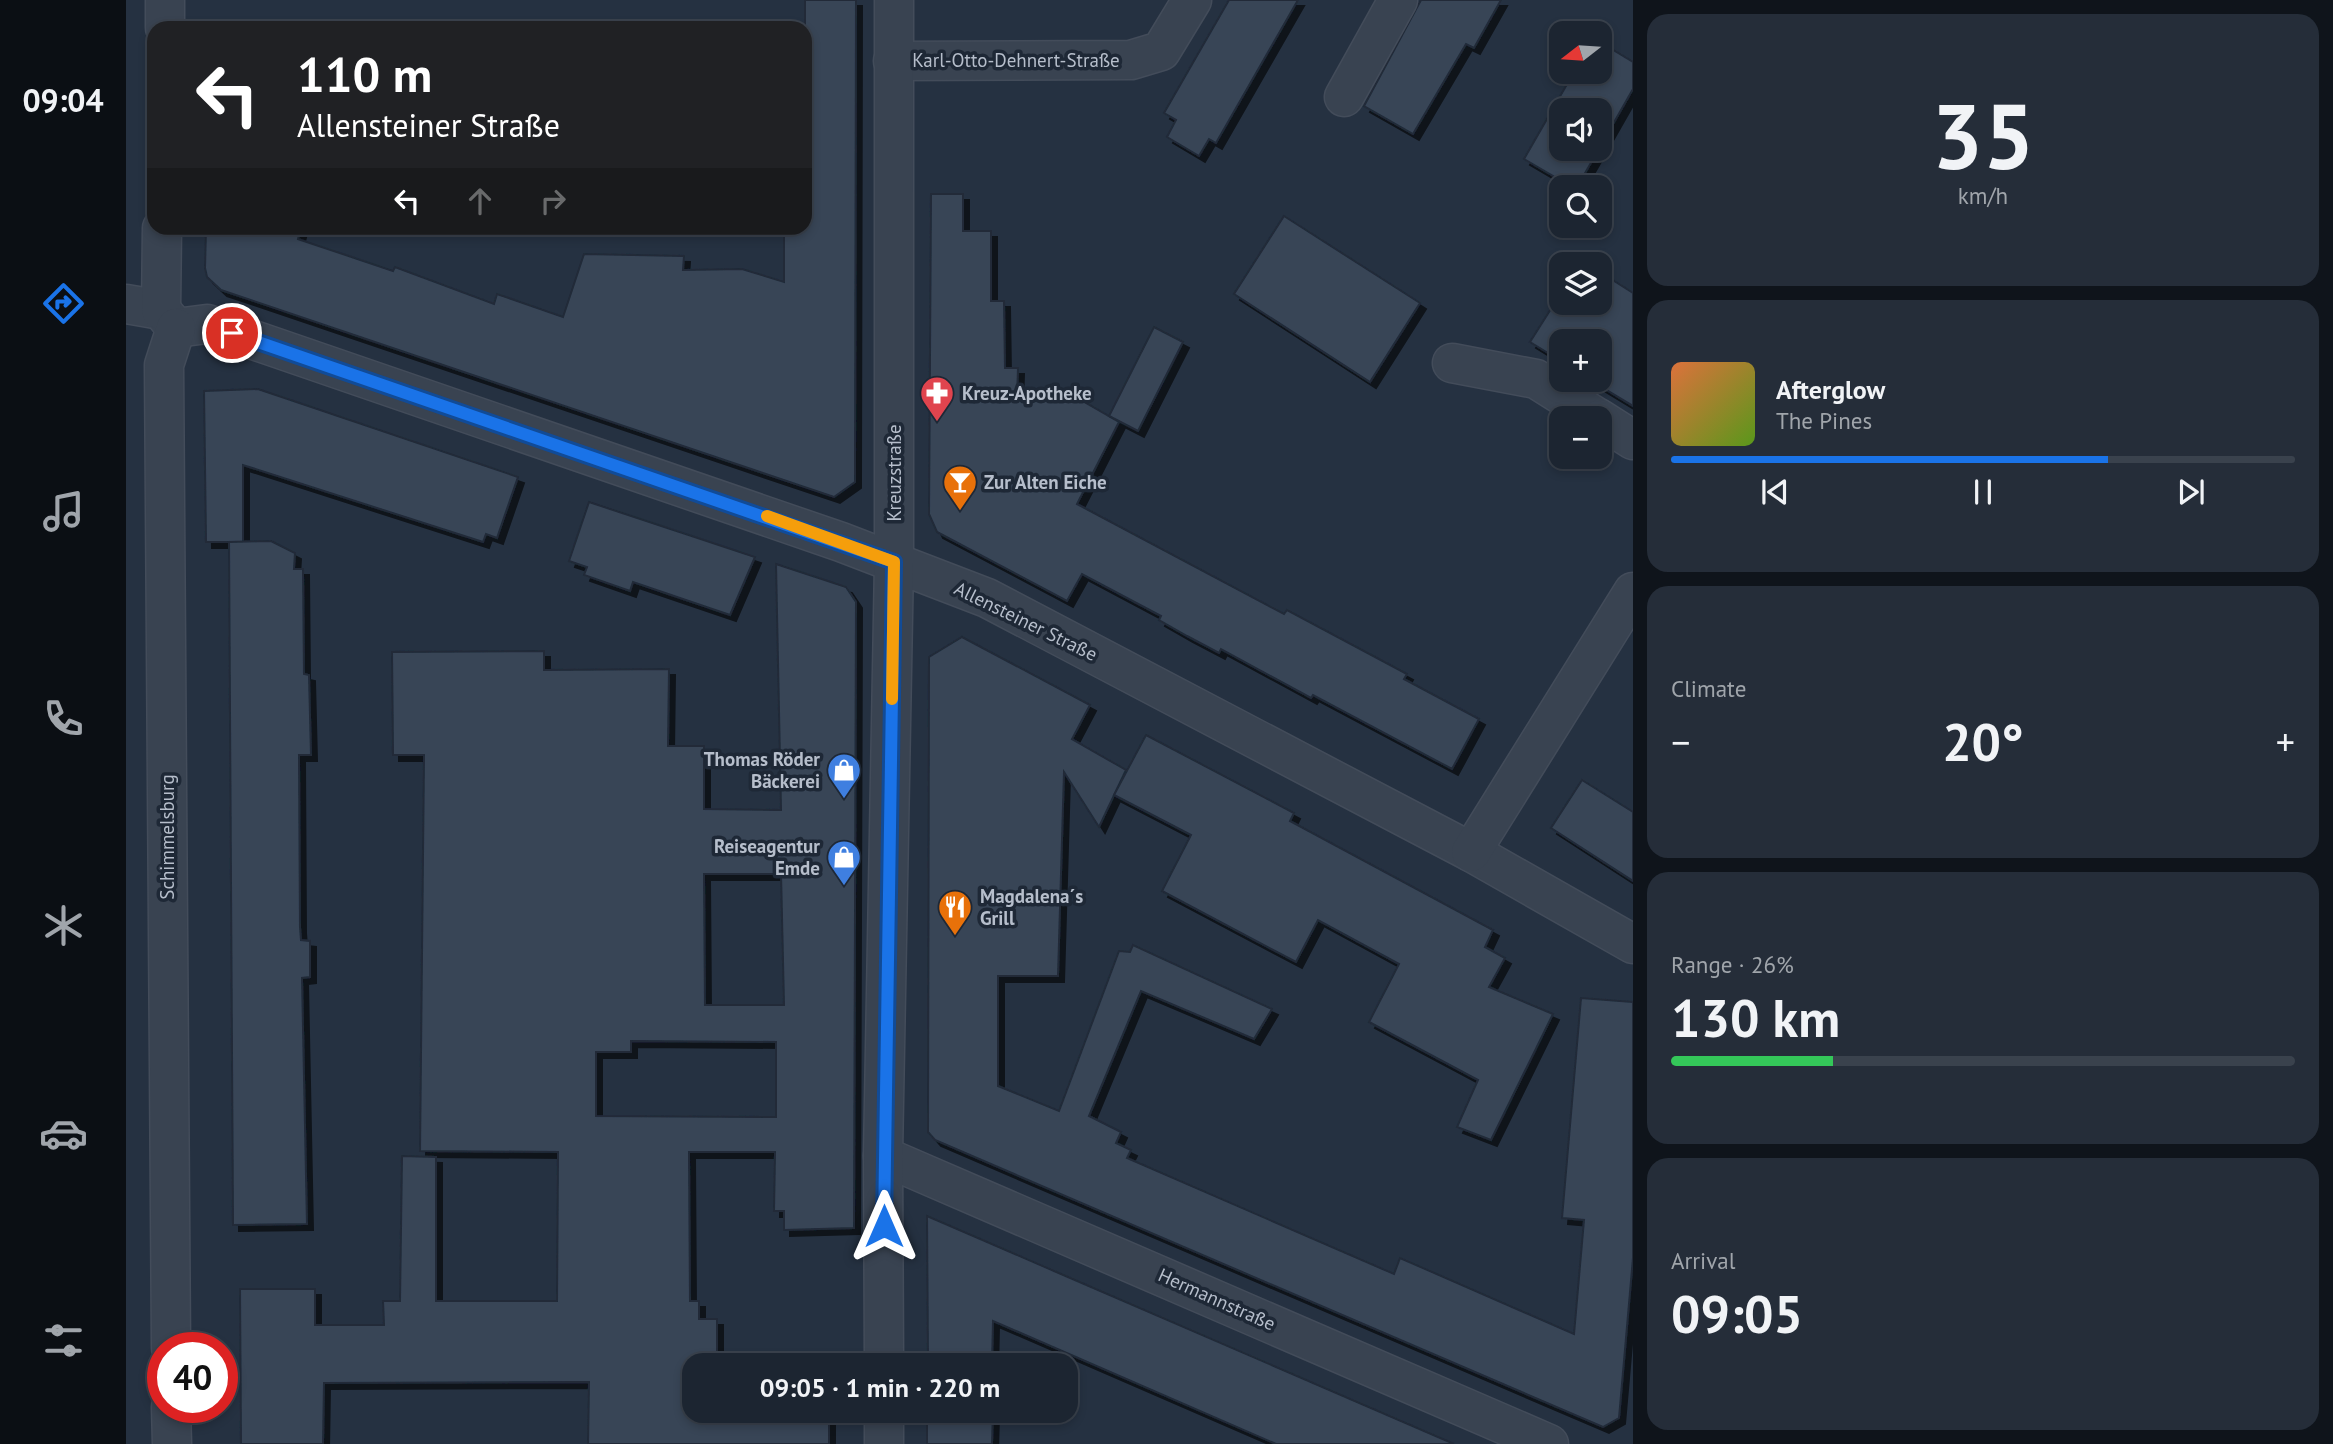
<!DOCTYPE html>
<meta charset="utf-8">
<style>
body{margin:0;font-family:"PT Sans",sans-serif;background:#252d39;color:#f1f3f6;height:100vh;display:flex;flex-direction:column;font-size:26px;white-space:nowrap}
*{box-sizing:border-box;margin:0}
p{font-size:23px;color:#a0a5ab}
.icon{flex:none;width:38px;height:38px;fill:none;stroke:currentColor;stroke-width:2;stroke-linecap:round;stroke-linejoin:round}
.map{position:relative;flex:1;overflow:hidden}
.details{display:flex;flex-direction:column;gap:14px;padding:14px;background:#0f141b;width:700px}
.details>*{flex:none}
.guide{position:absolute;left:21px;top:21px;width:665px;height:214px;border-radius:21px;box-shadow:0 4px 10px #0003,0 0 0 2px #3a424d;background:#202124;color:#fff;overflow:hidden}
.needle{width:46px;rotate:253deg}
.tools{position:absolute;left:1423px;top:21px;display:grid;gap:14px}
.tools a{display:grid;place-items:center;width:63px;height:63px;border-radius:14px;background:#1c2531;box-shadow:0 4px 10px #0003,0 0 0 2px #3a424d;font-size:35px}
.speed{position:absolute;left:21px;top:1332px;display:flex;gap:14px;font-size:35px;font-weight:700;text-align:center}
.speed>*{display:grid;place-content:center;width:91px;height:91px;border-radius:50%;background:#1c2531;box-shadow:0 4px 10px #0003,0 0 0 2px #3a424d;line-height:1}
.speed .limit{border:10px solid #d22;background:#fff;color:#111}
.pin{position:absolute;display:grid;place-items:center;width:60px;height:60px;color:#fff;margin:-30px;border:4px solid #fff;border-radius:50%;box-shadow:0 2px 7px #0007}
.me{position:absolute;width:77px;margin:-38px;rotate:0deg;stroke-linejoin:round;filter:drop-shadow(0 0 5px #0008)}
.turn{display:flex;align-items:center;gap:24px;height:147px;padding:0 35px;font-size:32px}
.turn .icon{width:91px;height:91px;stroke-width:2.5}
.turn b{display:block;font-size:49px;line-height:60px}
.lanes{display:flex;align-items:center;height:66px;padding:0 35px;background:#0003;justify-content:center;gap:35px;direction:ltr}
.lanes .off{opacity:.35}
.big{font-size:52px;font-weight:600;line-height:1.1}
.details .widget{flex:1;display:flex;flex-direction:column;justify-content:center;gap:10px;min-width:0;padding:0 24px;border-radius:21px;background:#252d39}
.details .dial{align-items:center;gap:0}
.dial b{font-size:91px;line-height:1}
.song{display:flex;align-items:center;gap:21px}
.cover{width:84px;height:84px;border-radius:10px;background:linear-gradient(135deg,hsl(20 70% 55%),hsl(90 70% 35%))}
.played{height:7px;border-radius:4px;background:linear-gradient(90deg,#1a73e8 70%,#3a424d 70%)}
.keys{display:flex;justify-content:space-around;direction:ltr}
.heat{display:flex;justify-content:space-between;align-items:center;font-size:38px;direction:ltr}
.charge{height:10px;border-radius:5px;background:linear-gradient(90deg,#34c759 26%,#3a424d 0)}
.trip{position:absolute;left:556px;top:1353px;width:396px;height:70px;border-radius:21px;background:#1c2531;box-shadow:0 4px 10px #0003,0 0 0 2px #3a424d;font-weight:600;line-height:70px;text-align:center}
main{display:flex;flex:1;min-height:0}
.menu{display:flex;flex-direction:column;width:126px;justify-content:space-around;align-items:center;background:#0b0f14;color:#a0a5ab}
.menu .icon{width:49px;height:49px}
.menu .on{color:#1a73e8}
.menu b{font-size:32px;color:#f1f3f6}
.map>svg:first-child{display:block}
.building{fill:#374557;stroke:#202a38;stroke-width:2;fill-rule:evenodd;filter:url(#shadow)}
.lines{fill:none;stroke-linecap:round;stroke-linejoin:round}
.minor-casing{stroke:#434c5a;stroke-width:41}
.minor{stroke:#394351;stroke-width:38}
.route-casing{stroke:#114b97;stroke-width:18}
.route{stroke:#1a73e8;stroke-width:12}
.slow{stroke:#f59e0b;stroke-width:12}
.labels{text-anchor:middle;stroke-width:7;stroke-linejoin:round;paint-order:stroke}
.street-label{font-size:19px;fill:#b6becb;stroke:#1e2836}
.poi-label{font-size:19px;font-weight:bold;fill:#b6becb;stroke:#1e2836;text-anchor:start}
</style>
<main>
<nav class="menu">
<b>09:04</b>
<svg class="icon on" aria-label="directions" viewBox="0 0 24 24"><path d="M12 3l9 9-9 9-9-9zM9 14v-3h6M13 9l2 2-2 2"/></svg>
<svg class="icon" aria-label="music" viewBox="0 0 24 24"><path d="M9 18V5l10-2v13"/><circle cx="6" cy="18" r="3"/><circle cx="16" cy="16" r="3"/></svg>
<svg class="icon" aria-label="phone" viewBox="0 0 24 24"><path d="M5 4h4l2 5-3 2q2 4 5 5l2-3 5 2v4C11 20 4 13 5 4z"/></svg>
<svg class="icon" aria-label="climate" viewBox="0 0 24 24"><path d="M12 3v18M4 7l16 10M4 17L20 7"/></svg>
<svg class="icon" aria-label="car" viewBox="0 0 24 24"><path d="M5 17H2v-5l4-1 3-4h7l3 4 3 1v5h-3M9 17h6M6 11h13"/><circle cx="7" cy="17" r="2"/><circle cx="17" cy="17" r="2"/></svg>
<svg class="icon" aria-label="filters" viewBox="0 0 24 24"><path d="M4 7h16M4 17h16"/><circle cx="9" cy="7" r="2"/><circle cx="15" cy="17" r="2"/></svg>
</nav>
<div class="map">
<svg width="1507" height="1444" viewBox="0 0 1507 1444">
<defs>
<filter id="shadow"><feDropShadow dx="6" dy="6" stdDeviation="0" flood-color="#0009"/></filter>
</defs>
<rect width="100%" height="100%" fill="#253141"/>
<g class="building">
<polygon points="679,0 730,0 729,482 708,497 95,290 81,277 79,268 80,228 175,228 172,239 267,271 269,267 368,304 371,294 437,317 458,254 558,256 557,270 616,269 658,282 658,228 679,228"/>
<polygon points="1103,0 1172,0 1090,143 1083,139 1073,156 1041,137 1050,120 1038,113"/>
<polygon points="1295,0 1375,0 1348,48 1340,44 1287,134 1238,106"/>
<polygon points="1474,42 1507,62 1507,89 1474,147 1474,110 1435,110 1435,149 1473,149 1451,187 1446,187 1398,159 1448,72 1474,72"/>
<polygon points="805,194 837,194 837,231 865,231 865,301 878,301 879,368 892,368 891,399 953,399 993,422 951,504 1158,614 1161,610 1281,674 1278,679 1353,719 1326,769 1187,695 1185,698 1095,649 1093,653 1061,636 1033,620 1035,616 956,574 941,601 811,532 803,514"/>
<polygon points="1158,216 1294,303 1244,382 1108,294"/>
<polygon points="1474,272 1507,293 1507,406 1464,380 1474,380 1474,341 1435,341 1435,361 1404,342 1435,293 1435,303 1474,303"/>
<polygon points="1028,327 1057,342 1012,431 983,416"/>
<polygon points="132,389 392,477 371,538 360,534 357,542 117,465 117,542 80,542 78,391"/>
<polygon points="463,502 629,557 604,615 507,582 504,591 458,575 461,567 443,561"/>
<polygon points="145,541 169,553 168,569 177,569 178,674 183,675 185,755 173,755 174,927 175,940 184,941 184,977 176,978 181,1224 107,1225 103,542"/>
<path d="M650 564 720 587 730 602 728 1228 658 1230V1211H648L649 1152H563L564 1301H573V1319H591V1365H569V1410H703V1444H462L463 1382 198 1383 197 1444H115L114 1289H189V1325H258L257 1301H274L276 1156 310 1157V1301H431L432 1152 294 1151 298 755H267L266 652 418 651V670L543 669 542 746H578V809L655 810ZM578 874H655L658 1005H579ZM505 1041 650 1042V1117L470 1116V1052H505Z"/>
<polygon points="836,637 964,705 946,739 1000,770 973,827 938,772 932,976 872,976 872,1086 933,1111 993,951 1004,952 1007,945 1146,1009 1128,1039 1015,991 963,1116 995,1132 990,1143 1005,1150 1001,1158 1268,1274 1274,1258 1448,1334 1458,1220 1436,1218 1455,998 1507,1002 1507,1258 1493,1418 1477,1427 809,1140 802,1132 803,657"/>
<polygon points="1020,735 1168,813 1164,821 1367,930 1359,947 1379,958 1363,987 1427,1014 1365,1140 1331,1127 1352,1080 1243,1022 1273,964 1192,920 1170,962 1036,891 1065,835 988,795"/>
<polygon points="1456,780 1507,812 1507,881 1425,828"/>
<polygon points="801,1216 935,1274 1328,1444 1150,1444 867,1321 866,1365 802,1365"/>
<polygon points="801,1410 867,1410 866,1444 801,1444"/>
</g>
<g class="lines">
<g class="minor-casing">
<g id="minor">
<polyline points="39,0 39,28"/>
<polyline points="767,61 1005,60 1035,51 1066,0"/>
<polyline points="1218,97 1272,0"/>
<polyline points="0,304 35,310 50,328"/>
<polyline points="35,310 36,228"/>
<polyline points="50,328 81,324 715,542 861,598 1345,852 1507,944"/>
<polyline points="1326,363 1410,379 1472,418"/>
<polyline points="1474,419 1507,440"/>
<polyline points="1345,852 1507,592"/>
<polyline points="757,1156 1423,1444"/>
<polyline points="45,1348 38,365 50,328"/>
<polyline points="758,1365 757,1156 768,562 768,0"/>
<polyline points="45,1407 46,1444"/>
<polyline points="758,1410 758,1444"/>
</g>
</g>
<use href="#minor" class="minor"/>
</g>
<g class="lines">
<g class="route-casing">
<polyline id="route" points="106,333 768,562 758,1226"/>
</g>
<use href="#route" class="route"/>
<polyline class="slow" points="641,516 768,562 766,699"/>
</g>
<defs>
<g id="pharmacy-pin" transform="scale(1.75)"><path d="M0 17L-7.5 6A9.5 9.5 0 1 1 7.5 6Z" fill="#e0444e" stroke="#1e2836"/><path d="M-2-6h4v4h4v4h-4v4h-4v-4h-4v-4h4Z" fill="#fff"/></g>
<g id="bar-pin" transform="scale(1.75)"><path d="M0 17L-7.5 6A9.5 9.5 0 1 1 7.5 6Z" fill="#e8710a" stroke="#1e2836"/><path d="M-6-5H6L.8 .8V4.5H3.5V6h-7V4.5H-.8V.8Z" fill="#fff"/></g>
<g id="shop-pin" transform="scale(1.75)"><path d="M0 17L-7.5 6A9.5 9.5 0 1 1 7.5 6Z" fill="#3f7fe0" stroke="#1e2836"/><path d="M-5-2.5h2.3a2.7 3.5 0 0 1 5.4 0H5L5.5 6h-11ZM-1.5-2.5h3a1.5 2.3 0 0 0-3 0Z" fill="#fff"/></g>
<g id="restaurant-pin" transform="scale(1.75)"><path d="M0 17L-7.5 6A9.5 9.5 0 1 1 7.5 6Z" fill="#e8710a" stroke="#1e2836"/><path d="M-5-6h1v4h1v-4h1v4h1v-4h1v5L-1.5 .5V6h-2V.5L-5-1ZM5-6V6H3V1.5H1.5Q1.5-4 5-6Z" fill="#fff"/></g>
</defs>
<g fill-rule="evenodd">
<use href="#pharmacy-pin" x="811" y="393"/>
<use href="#bar-pin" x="834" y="482"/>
<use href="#shop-pin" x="718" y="770"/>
<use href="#shop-pin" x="718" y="857"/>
<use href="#restaurant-pin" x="829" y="907"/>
</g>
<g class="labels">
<g class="street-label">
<text x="890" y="67">Karl-Otto-Dehnert-Straße</text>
<text transform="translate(768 473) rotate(-90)" y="7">Kreuzstraße</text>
<text transform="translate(900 621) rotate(26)" y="7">Allensteiner Straße</text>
<text transform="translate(41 837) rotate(-90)" y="7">Schimmelsburg</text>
<text transform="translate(1091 1299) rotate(24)" y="7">Hermannstraße</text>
</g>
<g class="poi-label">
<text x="836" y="400">Kreuz-Apotheke</text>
<text x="858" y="489">Zur Alten Eiche</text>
<text x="694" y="766" text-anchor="end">Thomas Röder<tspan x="694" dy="22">Bäckerei</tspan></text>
<text x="694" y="853" text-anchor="end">Reiseagentur<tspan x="694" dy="22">Emde</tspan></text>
<text x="854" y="903">Magdalena´s<tspan x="854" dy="22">Grill</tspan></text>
</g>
</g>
</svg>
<div class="tools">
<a><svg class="needle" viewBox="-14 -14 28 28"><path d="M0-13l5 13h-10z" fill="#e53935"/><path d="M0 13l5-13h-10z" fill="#a0a5ab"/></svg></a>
<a><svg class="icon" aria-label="sound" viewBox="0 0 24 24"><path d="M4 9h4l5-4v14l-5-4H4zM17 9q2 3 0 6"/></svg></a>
<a><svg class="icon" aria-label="search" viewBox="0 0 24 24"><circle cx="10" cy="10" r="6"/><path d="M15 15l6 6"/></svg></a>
<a><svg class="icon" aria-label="layers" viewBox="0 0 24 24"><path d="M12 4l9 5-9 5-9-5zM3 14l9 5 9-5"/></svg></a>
<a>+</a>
<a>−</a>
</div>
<div class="speed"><div class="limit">40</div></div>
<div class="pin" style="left:106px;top:333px;background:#d93025"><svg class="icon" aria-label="arrive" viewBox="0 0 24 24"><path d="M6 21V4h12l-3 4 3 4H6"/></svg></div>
<svg class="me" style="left:758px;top:1226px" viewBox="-20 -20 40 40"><path d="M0-17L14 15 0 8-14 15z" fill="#1a73e8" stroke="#fff" stroke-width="4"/></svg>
<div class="trip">09:05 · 1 min · 220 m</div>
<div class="guide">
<div class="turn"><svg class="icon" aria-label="left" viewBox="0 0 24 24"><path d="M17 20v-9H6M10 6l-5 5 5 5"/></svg><div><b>110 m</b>Allensteiner Straße</div></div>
<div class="lanes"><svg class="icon" aria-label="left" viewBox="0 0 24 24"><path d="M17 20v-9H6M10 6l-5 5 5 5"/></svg><svg class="icon off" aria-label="ahead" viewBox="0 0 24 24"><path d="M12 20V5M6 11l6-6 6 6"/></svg><svg class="icon off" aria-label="right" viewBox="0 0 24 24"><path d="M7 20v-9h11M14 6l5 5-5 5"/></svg></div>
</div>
</div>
<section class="details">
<div class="widget dial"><b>35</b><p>km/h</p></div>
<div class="widget">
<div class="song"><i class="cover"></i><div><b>Afterglow</b><p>The Pines</p></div></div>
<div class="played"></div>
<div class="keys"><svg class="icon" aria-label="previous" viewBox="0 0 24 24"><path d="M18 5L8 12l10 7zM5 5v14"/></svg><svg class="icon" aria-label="pause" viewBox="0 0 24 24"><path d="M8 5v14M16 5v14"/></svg><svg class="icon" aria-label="next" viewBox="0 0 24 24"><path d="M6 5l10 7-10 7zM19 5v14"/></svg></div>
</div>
<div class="widget"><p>Climate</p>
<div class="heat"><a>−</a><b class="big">20°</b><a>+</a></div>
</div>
<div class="widget"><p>Range · 26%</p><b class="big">130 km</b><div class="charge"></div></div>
<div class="widget"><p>Arrival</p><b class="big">09:05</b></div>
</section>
</main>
